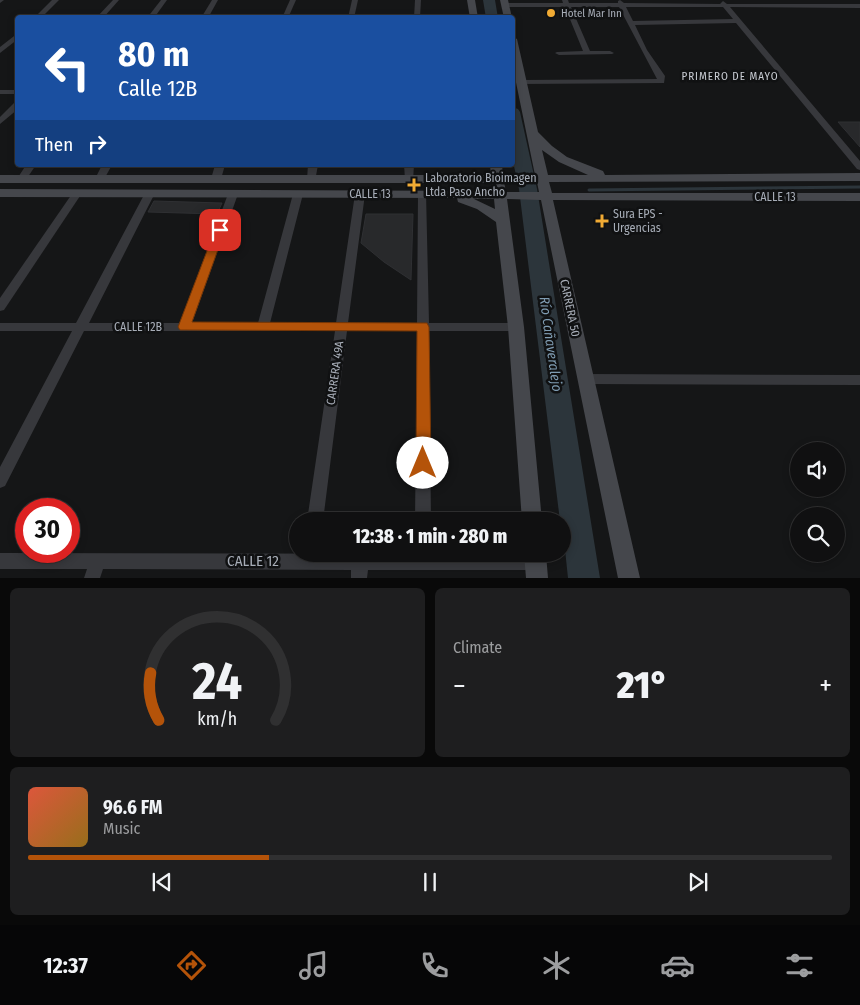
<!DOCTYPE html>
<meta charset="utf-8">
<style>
body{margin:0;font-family:"Fira Sans Condensed",sans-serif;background:#1e1e1f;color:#f1f3f6;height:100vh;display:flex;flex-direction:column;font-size:19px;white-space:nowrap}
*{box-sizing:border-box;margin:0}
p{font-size:16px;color:#9c9d9f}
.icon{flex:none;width:28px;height:28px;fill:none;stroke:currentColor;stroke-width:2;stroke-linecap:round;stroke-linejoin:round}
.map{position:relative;height:578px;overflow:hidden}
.side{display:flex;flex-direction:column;gap:10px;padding:10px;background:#090909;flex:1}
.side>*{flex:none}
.guide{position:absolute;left:15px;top:15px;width:500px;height:152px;border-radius:5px;box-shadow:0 2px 8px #0003,0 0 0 1px #303031;background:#1a4fa0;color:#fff;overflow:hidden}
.tools{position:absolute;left:790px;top:442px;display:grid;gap:10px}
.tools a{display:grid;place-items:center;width:55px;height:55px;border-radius:50%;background:#101011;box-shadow:0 2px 8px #0003,0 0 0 1px #303031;font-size:25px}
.speed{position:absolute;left:15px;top:498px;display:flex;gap:10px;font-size:25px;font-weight:700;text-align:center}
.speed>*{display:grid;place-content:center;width:65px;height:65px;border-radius:50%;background:#101011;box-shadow:0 2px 8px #0003,0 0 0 1px #303031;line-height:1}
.speed .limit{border:8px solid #d22;background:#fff;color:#111}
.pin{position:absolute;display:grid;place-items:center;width:42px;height:42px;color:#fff;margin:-21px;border-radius:10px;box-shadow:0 2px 8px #0006}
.me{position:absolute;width:55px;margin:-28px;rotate:0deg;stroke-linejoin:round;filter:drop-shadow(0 0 4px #0008)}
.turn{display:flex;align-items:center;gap:18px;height:105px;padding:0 20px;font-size:22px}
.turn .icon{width:65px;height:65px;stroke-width:2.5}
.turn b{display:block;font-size:35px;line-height:42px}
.then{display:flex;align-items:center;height:48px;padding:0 20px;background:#0003;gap:10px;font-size:19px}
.big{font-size:38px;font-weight:800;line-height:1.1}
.side .tile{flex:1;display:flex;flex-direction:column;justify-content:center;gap:8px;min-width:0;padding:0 18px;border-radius:8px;background:#1e1e1f}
.side .dial{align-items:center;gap:0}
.dial svg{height:130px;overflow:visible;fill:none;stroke:#303031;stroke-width:7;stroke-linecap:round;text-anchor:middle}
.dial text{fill:#f1f3f6;stroke:none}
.song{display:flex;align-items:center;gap:15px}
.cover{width:60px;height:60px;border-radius:8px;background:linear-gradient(135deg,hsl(10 70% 55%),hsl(40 70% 35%))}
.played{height:5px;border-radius:2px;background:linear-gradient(90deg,#b45309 30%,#303031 30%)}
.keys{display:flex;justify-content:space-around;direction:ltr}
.heat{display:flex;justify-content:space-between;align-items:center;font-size:28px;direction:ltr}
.side .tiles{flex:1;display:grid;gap:10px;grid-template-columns:1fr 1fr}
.tile:last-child{grid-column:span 2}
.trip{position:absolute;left:289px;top:512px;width:282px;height:50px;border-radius:25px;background:#101011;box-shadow:0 2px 8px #0003,0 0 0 1px #303031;font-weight:800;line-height:50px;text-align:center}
.tabs{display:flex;height:80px;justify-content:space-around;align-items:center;background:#060607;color:#9c9d9f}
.tabs .icon{width:35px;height:35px}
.tabs .active{color:#b45309}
.tabs b{font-size:22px;color:#f1f3f6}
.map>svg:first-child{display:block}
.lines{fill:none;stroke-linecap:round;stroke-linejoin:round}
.stream{stroke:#2c353b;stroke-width:3}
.river{fill:#2c353b;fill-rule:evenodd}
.building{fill:#28292b;stroke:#2f3033}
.minor{fill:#37383c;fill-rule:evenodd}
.secondary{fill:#45474c;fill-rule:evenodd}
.route{fill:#b45309;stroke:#753606}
.poi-dot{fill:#f1ab34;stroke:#101112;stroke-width:2}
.labels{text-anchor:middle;stroke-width:5;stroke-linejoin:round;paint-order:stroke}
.far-poi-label{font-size:11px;fill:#a7adb7;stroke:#101112;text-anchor:start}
.far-neighbourhood-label{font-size:11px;letter-spacing:1px;fill:#c8ccd3;stroke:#101112}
.poi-label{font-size:12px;fill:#a7adb7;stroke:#101112;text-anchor:start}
.street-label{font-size:12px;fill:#a7adb7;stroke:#101112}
.water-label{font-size:14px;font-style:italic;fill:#7f9cb2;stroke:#101112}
.near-street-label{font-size:15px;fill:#a7adb7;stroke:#101112}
</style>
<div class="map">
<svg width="860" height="578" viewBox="0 0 860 578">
<rect width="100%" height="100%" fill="#151617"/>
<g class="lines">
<polyline class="stream" points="589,190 860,187"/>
<g class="river">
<polygon points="483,0 495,0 498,18 486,18"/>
<polygon points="512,107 518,109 520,112 537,189 600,578 568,578 562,521 560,521 519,189 512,157"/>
</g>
</g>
<g class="building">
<polygon points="838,122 860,122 860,147"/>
<polygon points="154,201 222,203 217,214 148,212"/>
<polygon points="366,214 413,214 411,280 384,262 361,243"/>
</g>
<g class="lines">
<g class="minor">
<polygon points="0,0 4,0 0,3"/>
<polygon points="52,0 59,0 41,18 34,18"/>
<polygon points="113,0 119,0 103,18 96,18"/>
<polygon points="161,0 167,0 154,18 147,18"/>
<polygon points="212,0 218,0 208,18 201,18"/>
<polygon points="290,0 296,0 288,18 282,18"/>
<polygon points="352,0 358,0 354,18 348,18"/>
<polygon points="415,0 421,0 420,18 414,18"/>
<path d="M562 0H568L569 3H618V1L620 0 624 3 720 4 723 1 727 4H860V8L730 7 860 161V170L857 169 736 23 635 25 647 50 665 76 664 83 519 84V80H522L657 79 619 7H571L590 51H610L614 53 612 54 559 55 555 53 557 52 583 51 565 7H505L502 5 505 3H563ZM626 7H723L733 19 633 21Z"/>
<polygon points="18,33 18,39 0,53 0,47"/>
<rect x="0" y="90" width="18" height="4"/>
<polygon points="15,102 18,102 18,109 0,124 0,117"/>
<polygon points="26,165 36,165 25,181 19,181 17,179"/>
<polygon points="102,165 112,165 103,181 97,181 95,179"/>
<polygon points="215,165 225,165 221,179 216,182 211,179"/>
<polygon points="308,165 318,165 315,181 312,182 307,179"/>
<polygon points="404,165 414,165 413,181 410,182 405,179"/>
<polygon points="77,190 82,193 4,310 0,311 0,298 74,191"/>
<polygon points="150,190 155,193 89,323 180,323 228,194 233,191 238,194 192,323 258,323 293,194 298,191 303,194 270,323 336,323 355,194 360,191 365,194 348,323 417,323 418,194 420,192 426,192 429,323 516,323 520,324 522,327 520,330 516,331 429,331 431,521 415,521 417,331 347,331 323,521 307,521 335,331 84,331 5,486 0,488 0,467 72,331 0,331 0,323 76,323 145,193"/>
<polygon points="586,374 860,375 860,385 586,384 581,383 580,379 581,375"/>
<polygon points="0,553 535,554 541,556 543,562 541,568 535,570 368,570 367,578 351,578 351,570 103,569 100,578 84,578 87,569 0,569"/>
</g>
<g class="secondary">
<polygon points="467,0 475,0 478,18 470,18"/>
<polygon points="500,0 508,0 512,18 504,18"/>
<path d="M512 36 517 39 538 132 552 146 567 157 603 171 605 175 860 173V181L549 182 552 193H860V201L553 200 640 578H618L541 200 507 199 524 327 542 521H522L508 327 496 222 477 209 458 202 457 198 0 197V189L493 191 492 183H0V175H491L490 165H502L503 175H535L512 63ZM542 150 559 162 588 175H548ZM504 182H537L539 192H506ZM474 199H494L495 209Z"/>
<polygon points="524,554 546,554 548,578 526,578"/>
</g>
</g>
<polygon class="route" points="220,226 225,230 192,322 427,323 429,327 431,463 428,467 423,469 418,467 416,463 417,331 180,330 178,327 215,230"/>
<g class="poi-dot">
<circle cx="551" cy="13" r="5"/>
<path d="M411.5 177.5h5v5h5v5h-5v5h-5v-5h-5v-5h5z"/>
<path d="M599.5 213.5h5v5h5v5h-5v5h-5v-5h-5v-5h5z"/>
</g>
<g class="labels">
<g class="far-poi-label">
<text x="561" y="17">Hotel Mar Inn</text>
</g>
<g class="far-neighbourhood-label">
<text x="730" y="80">PRIMERO DE MAYO</text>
</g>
<g class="poi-label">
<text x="425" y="182">Laboratorio Bioimagen<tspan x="425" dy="14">Ltda Paso Ancho</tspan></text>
<text x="613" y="218">Sura EPS -<tspan x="613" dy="14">Urgencias</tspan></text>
</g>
<g class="street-label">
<text x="370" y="198">CALLE 13</text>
<text x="775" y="201">CALLE 13</text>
<text transform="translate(570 308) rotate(78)" y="4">CARRERA 50</text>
<text x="138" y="331">CALLE 12B</text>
<text transform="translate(335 373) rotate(-82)" y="4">CARRERA 49A</text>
</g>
<g class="water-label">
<text transform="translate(551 344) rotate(82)" y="5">Río Cañaveralejo</text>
</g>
<g class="near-street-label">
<text x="253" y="566">CALLE 12</text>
</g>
</g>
</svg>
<div class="tools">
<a><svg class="icon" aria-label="sound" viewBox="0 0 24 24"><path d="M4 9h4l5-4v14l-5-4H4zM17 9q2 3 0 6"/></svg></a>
<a><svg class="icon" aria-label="search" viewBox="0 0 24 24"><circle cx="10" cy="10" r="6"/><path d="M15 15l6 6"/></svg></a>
</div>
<div class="speed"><div class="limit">30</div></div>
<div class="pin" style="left:220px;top:230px;background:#d93025"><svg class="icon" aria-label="arrive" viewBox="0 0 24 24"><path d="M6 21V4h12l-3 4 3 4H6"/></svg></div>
<svg class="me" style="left:423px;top:463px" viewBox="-20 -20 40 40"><circle r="19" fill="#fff"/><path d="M0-13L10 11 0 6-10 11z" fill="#b45309"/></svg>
<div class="trip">12:38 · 1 min · 280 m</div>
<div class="guide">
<div class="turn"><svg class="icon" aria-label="left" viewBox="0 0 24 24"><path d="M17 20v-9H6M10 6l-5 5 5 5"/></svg><div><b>80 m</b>Calle 12B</div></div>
<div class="then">Then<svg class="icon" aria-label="right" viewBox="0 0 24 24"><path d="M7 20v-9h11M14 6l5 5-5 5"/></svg></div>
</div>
</div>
<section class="side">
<div class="tiles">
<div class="tile dial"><svg viewBox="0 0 100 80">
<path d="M14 69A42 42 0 1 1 86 69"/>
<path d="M14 69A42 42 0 0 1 9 40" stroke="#b45309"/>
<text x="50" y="56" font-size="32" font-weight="700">24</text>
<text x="50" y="72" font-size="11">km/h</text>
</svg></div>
<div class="tile"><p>Climate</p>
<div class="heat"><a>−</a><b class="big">21°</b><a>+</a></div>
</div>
<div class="tile">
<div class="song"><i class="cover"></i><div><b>96.6 FM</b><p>Music</p></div></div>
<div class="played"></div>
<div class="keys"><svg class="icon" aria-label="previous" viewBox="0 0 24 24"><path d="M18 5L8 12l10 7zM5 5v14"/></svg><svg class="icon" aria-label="pause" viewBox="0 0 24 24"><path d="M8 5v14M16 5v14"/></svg><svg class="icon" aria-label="next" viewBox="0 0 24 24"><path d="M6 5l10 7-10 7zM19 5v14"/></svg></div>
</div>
</div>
</section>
<nav class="tabs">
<b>12:37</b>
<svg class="icon active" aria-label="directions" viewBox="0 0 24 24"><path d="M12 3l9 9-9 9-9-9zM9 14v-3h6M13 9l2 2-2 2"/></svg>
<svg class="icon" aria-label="music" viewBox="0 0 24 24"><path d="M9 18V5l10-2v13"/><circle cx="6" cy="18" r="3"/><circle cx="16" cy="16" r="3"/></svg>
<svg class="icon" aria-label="phone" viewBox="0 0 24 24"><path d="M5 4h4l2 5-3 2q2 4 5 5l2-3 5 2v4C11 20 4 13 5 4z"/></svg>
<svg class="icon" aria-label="climate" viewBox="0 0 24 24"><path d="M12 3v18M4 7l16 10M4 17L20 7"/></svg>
<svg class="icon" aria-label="car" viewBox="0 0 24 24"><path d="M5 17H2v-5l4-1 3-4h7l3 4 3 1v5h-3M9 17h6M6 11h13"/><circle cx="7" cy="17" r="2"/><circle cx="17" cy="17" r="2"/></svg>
<svg class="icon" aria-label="filters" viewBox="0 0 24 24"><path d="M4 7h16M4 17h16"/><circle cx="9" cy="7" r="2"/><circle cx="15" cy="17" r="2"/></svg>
</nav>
